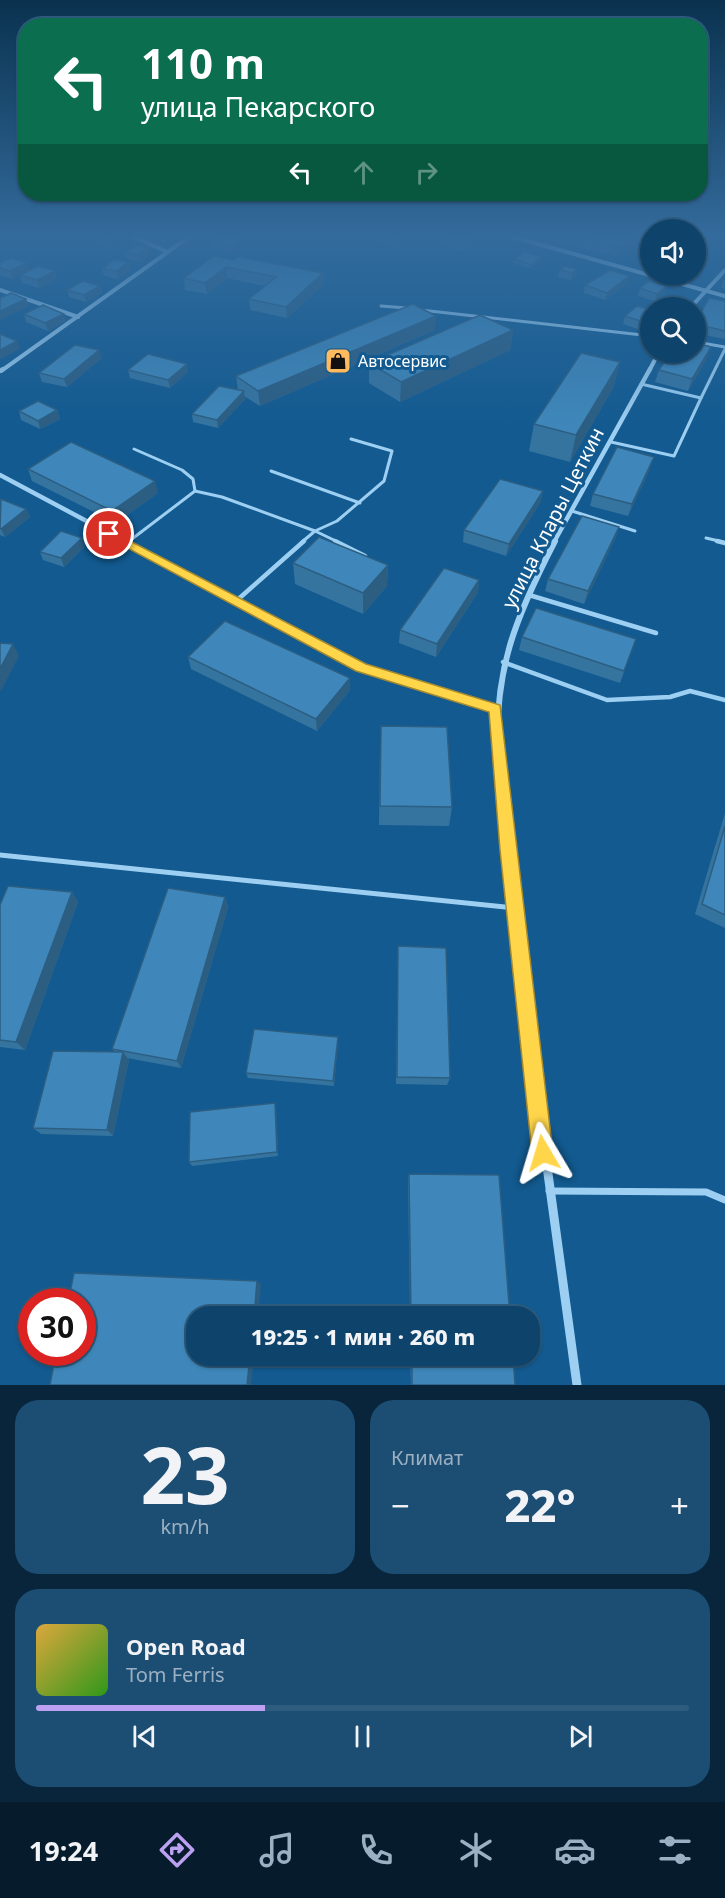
<!DOCTYPE html>
<html lang="ru">
<meta charset="utf-8">
<style>
body{margin:0;font-family:"Noto Sans",sans-serif;background:#1c4e74;color:#f1f3f6;height:100vh;display:flex;flex-direction:column;font-size:22px;white-space:nowrap}
*{box-sizing:border-box;margin:0}
p{font-size:20px;color:#9bb0c2}
.icon{flex:none;width:33px;height:33px;fill:none;stroke:currentColor;stroke-width:2;stroke-linecap:round;stroke-linejoin:round}
.map{position:relative;height:1385px;overflow:hidden}
.side{display:flex;flex-direction:column;gap:15px;padding:15px;background:#08253b;flex:1}
.side>*{flex:none}
.hud{position:absolute;left:18px;top:18px;width:690px;height:183px;border-radius:24px;box-shadow:0 2px 4px #0004,0 0 0 2px #2e5c7f;background:#0b6e4f;color:#fff;overflow:hidden}
.fabs{position:absolute;left:640px;top:219px;display:grid;gap:12px}
.fabs a{display:grid;place-items:center;width:66px;height:66px;border-radius:50%;background:#0e446c;box-shadow:0 2px 4px #0004,0 0 0 2px #2e5c7f;font-size:30px}
.speed{position:absolute;left:18px;top:1288px;display:flex;gap:12px;font-size:30px;font-weight:700;text-align:center}
.speed>*{display:grid;place-content:center;width:78px;height:78px;border-radius:50%;background:#0e446c;box-shadow:0 2px 4px #0004,0 0 0 2px #2e5c7f;line-height:1}
.speed .limit{border:9px solid #d22;background:#fff;color:#111}
.pin{position:absolute;display:grid;place-items:center;width:51px;height:51px;color:#fff;margin:-26px;border:3px solid #fff;border-radius:50%;box-shadow:0 2px 6px #0007}
.me{position:absolute;width:66px;margin:-33px;rotate:353deg;stroke-linejoin:round;filter:drop-shadow(0 0 4px #0008)}
.turn{display:flex;align-items:center;gap:21px;height:126px;padding:0 24px;font-size:27px}
.turn .icon{width:78px;height:78px;stroke-width:2.5}
.turn b{display:block;font-size:42px;line-height:51px}
.lanes{display:flex;align-items:center;height:57px;padding:0 24px;background:#0003;justify-content:center;gap:30px;direction:ltr}
.lanes .off{opacity:.35}
.big{font-size:45px;font-weight:800;line-height:1.1}
.side .widget{flex:1;display:flex;flex-direction:column;justify-content:center;gap:9px;min-width:0;padding:0 21px;border-radius:24px;background:#1c4e74}
.side .dial{align-items:center;gap:0}
.dial b{font-size:78px;line-height:1}
.song{display:flex;align-items:center;gap:18px}
.cover{width:72px;height:72px;border-radius:9px;background:linear-gradient(135deg,hsl(40 70% 55%),hsl(110 70% 35%))}
.played{height:6px;border-radius:3px;background:linear-gradient(90deg,#bca0f2 35%,#2e5c7f 35%)}
.keys{display:flex;justify-content:space-around;direction:ltr}
.heat{display:flex;justify-content:space-between;align-items:center;font-size:33px;direction:ltr}
.side .tiles{flex:1;display:grid;gap:15px;grid-template-columns:1fr 1fr}
.widget:last-child{grid-column:span 2}
.trip{position:absolute;left:186px;top:1306px;width:354px;height:60px;border-radius:24px;background:#0e446c;box-shadow:0 2px 4px #0004,0 0 0 2px #2e5c7f;font-weight:800;line-height:60px;text-align:center}
.tabs{display:flex;height:96px;justify-content:space-around;align-items:center;background:#061b2b;color:#9bb0c2}
.tabs .icon{width:42px;height:42px}
.tabs .selected{color:#bca0f2}
.tabs b{font-size:27px;color:#f1f3f6}
.map>svg:first-child{display:block}
.lines{fill:none;stroke-linecap:round;stroke-linejoin:round}
.lane-far3{stroke:#9dcff2;stroke-width:3}
.lane-far2{stroke:#9dcff2;stroke-width:4.5}
.lane-far1{stroke:#9dcff2;stroke-width:5}
.lane{stroke:#9dcff2;stroke-width:7}
.street-far4{stroke:#9dcff2;stroke-width:4}
.street-far3{stroke:#9dcff2;stroke-width:4.5}
.street-far2{stroke:#9dcff2;stroke-width:6}
.street-far1{stroke:#9dcff2;stroke-width:8}
.street{stroke:#9dcff2;stroke-width:9}
.wall{fill:#3674a0}
.shaded-wall{fill:#2c5e82}
.building{fill:#3f87ba;stroke:#2c5e82;stroke-width:1.5}
.route{fill:#ffd54a;stroke:#a68a30;stroke-width:1.5}
.labels{text-anchor:middle;stroke-width:6;stroke-linejoin:round;paint-order:stroke}
.far-poi-label{font-size:16px;fill:#fff;stroke:#125a90;text-anchor:start}
.street-label{font-size:20px;fill:#fff;stroke:#125a90}
</style>
<div class="map">
<svg width="725" height="1385" viewBox="0 0 725 1385">
<rect width="100%" height="100%" fill="#125a90"/>
<g class="lines">
<g class="lane-far3">
<polyline points="630,234 651,241"/>
<polyline points="381,306 407,308"/>
<polyline points="421,310 651,336"/>
<polyline points="696,342 725,347"/>
<polyline points="641,384 701,398 725,349"/>
<polyline points="611,442 674,456 701,398"/>
<polyline points="134,449 182,470 193,479 195,491"/>
<polyline points="271,471 360,503"/>
<polyline points="572,511 635,531"/>
<polyline points="706,538 723,542"/>
<polyline points="128,542 195,491 222,497 315,531 302,542"/>
<polyline points="338,542 315,531 337,521 384,481 392,451 351,439"/>
</g>
<g class="lane-far2">
<polyline points="335,541 365,556"/>
<polyline points="717,541 725,543"/>
<polyline points="127,543 130,541"/>
<polyline points="529,595 656,633"/>
<polyline points="235,602 304,541"/>
<polyline points="503,662 607,700 670,697 690,691 725,700"/>
</g>
<polyline class="lane-far1" points="0,855 514,908"/>
<polyline class="lane" points="549,1191 706,1192 725,1200"/>
<g class="street-far4">
<polyline points="127,234 168,252"/>
<polyline points="502,234 725,296"/>
<polyline points="0,290 78,317"/>
<polyline points="690,308 725,270"/>
<polyline points="1,371 193,234"/>
<polyline points="649,371 659,352"/>
</g>
<g class="street-far3">
<polyline points="0,371 3,369"/>
<polyline points="0,475 126,542"/>
<polyline points="554,542 650,369"/>
</g>
<g class="street-far2">
<polyline points="123,541 361,668 495,709"/>
<path d="M498 760C493 672 515 618 555 541"/>
</g>
<polyline class="street-far1" points="498,759 529,1036"/>
<polyline class="street" points="529,1035 577,1385"/>
</g>
<g class="wall">
<polygon points="223,234 249,234 250,241 234,252 214,248 213,241"/>
<polygon points="371,234 425,234 399,248 371,239"/>
<polygon points="532,234 637,234 634,244 618,257"/>
<polygon points="94,236 124,243 107,249 96,243"/>
<polygon points="442,238 474,243 463,251 441,245"/>
<polygon points="149,248 150,255 140,262 127,259 126,252"/>
<polygon points="541,257 541,261 530,268 513,263 514,259"/>
<polygon points="234,260 323,273 324,284 287,318 250,310 249,299 265,286 227,278 207,294 185,290 184,278"/>
<polygon points="128,262 130,270 118,279 104,276 102,269"/>
<polygon points="0,263 27,263 29,270 12,279 0,275"/>
<polygon points="577,269 576,276 571,280 558,277 560,270"/>
<polygon points="55,271 57,279 39,288 22,283 20,275"/>
<polygon points="725,279 725,289 721,288 723,281"/>
<polygon points="627,284 605,300 584,293 585,285"/>
<polygon points="100,286 102,293 86,302 69,297 67,290"/>
<polygon points="667,286 664,294 655,301 638,296 640,288"/>
<polygon points="725,301 725,337 724,339 696,333 696,322"/>
<polygon points="651,310 651,328 647,332 623,324 625,316"/>
<polygon points="24,314 66,321 48,331 26,322"/>
<polygon points="435,330 260,406 244,396 245,399 218,428 193,422 192,414 238,390 236,376"/>
<polygon points="513,330 510,350 400,402 369,383 369,363"/>
<polygon points="102,358 67,387 42,382 39,373"/>
<polygon points="707,358 688,391 655,382 659,370"/>
<polygon points="620,362 613,388 570,462 529,451 534,424"/>
<polygon points="128,370 188,372 170,388 130,378"/>
<polygon points="57,410 60,419 40,429 21,420 19,411"/>
<polygon points="28,469 158,493 116,523 32,481"/>
<polygon points="650,469 628,516 590,506 593,494"/>
<polygon points="543,491 540,503 506,556 463,542 464,530"/>
<polygon points="0,500 26,509 30,517 5,537 0,535"/>
<polygon points="619,527 615,539 584,604 545,591 548,579"/>
<polygon points="85,546 64,567 43,560 40,552"/>
<polygon points="293,563 388,565 387,586 363,614 295,584"/>
<polygon points="479,580 478,592 436,657 399,643 400,630"/>
<polygon points="522,637 636,639 620,683 519,650"/>
<polygon points="188,657 350,690 317,731 191,669"/>
<polygon points="380,746 452,807 449,826 379,825"/>
<polygon points="725,813 725,928 695,914"/>
<polygon points="72,892 78,902 25,1050 0,1047 0,905"/>
<polygon points="225,897 228,907 181,1068 127,1058 129,1060 113,1136 41,1134 33,1128 115,1052 112,1049"/>
<polygon points="398,946 450,1078 447,1085 396,1084"/>
<polygon points="338,1037 338,1042 334,1086 248,1078 246,1073"/>
<polygon points="276,1107 278,1156 192,1166 189,1162"/>
<polygon points="409,1174 510,1317 410,1317 408,1180"/>
<polygon points="410,1356 513,1356 515,1385 411,1385"/>
</g>
<g class="shaded-wall">
<polygon points="81,234 92,234 82,237"/>
<polygon points="249,234 250,241 234,252 233,245"/>
<polygon points="412,234 425,234 399,248 400,241"/>
<polygon points="637,234 634,244 618,257 620,247"/>
<polygon points="706,234 717,234 696,250 696,241"/>
<polygon points="474,235 474,243 463,251 464,243"/>
<polygon points="123,236 124,243 107,249 105,242"/>
<polygon points="149,248 150,255 140,262 138,255"/>
<polygon points="541,257 541,261 530,268 531,265"/>
<polygon points="128,262 130,270 118,279 117,271"/>
<polygon points="27,263 29,270 12,279 10,271"/>
<polygon points="226,267 227,278 207,294 205,283"/>
<polygon points="577,269 576,276 571,280 572,273"/>
<polygon points="55,271 57,279 39,288 37,280"/>
<polygon points="323,273 324,284 287,318 286,307"/>
<polygon points="629,276 627,284 605,300 607,293"/>
<polygon points="100,286 102,293 86,302 84,295"/>
<polygon points="667,286 664,294 655,301 657,294"/>
<polygon points="26,299 29,306 0,320 0,311"/>
<polygon points="64,314 66,321 48,331 45,323"/>
<polygon points="436,316 435,330 260,406 258,391"/>
<polygon points="651,322 651,328 647,332 649,324"/>
<polygon points="513,330 510,350 400,402 401,382"/>
<polygon points="17,341 20,349 0,359 0,350"/>
<polygon points="711,347 707,358 688,391 692,379"/>
<polygon points="99,350 102,358 67,387 64,379"/>
<polygon points="620,362 613,388 570,462 576,435"/>
<polygon points="187,364 188,372 170,388 168,380"/>
<polygon points="244,391 245,399 218,428 217,420"/>
<polygon points="57,410 60,419 40,429 38,421"/>
<polygon points="654,457 650,469 628,516 632,504"/>
<polygon points="155,481 158,493 116,523 112,511"/>
<polygon points="543,491 540,503 506,556 509,544"/>
<polygon points="26,509 30,517 5,537 1,529"/>
<polygon points="619,527 615,539 584,604 588,591"/>
<polygon points="82,538 85,546 64,567 61,558"/>
<polygon points="388,565 387,586 363,614 363,593"/>
<polygon points="479,580 478,592 436,657 437,644"/>
<polygon points="13,644 19,656 1,691 0,690 0,669"/>
<polygon points="350,678 350,690 317,731 316,719"/>
<polygon points="72,892 78,902 25,1050 16,1042"/>
<polygon points="225,897 228,907 181,1068 177,1061"/>
<polygon points="338,1037 338,1042 334,1086 333,1081"/>
<polygon points="123,1052 129,1060 113,1136 107,1130"/>
<polygon points="275,1103 276,1107 278,1156 277,1152"/>
<polygon points="257,1281 261,1284 258,1317 254,1317"/>
<polygon points="250,1356 254,1356 251,1385 247,1385"/>
</g>
<g class="building">
<polygon points="99,234 120,234 123,236 105,242 94,236"/>
<polygon points="223,234 249,234 233,245 213,241"/>
<polygon points="378,234 412,234 400,241"/>
<polygon points="447,234 469,234 474,235 464,243 442,238"/>
<polygon points="573,234 636,234 620,247"/>
<polygon points="696,234 706,234 696,241"/>
<polygon points="136,245 149,248 138,255 126,252"/>
<polygon points="524,252 541,257 531,265 514,259"/>
<polygon points="214,256 234,260 238,257 323,273 286,307 249,299 276,277 226,267 205,283 184,278"/>
<polygon points="11,258 27,263 10,271 0,268 0,263"/>
<polygon points="114,260 128,262 117,271 102,269"/>
<polygon points="38,266 55,271 37,280 20,275"/>
<polygon points="565,266 577,269 572,273 560,270"/>
<polygon points="610,270 629,276 607,293 585,285"/>
<polygon points="83,281 100,286 84,295 67,290"/>
<polygon points="649,281 667,286 657,294 640,288"/>
<polygon points="11,293 26,299 0,311 0,298"/>
<polygon points="709,298 725,301 725,331 696,324 696,322"/>
<polygon points="413,304 436,316 258,391 236,376"/>
<polygon points="43,305 64,314 45,323 24,314"/>
<polygon points="637,306 651,310 651,322 649,324 625,316"/>
<polygon points="480,315 513,330 401,382 369,363"/>
<polygon points="0,334 17,341 0,350"/>
<polygon points="696,343 711,347 692,379 659,370 671,352 696,352"/>
<polygon points="75,345 99,350 64,379 39,373"/>
<polygon points="581,353 620,362 576,435 534,424"/>
<polygon points="148,354 187,364 168,380 128,370"/>
<polygon points="219,386 244,391 217,420 192,414"/>
<polygon points="38,401 57,410 38,421 19,411"/>
<polygon points="71,442 155,481 112,511 28,469"/>
<polygon points="617,447 654,457 632,504 593,494"/>
<polygon points="500,479 543,491 509,544 464,530"/>
<polygon points="1,499 26,509 1,529 0,528"/>
<polygon points="582,516 619,527 588,591 548,579"/>
<polygon points="61,531 82,538 61,558 40,552"/>
<polygon points="319,537 388,565 363,593 293,563"/>
<polygon points="444,568 479,580 437,644 400,630"/>
<polygon points="536,608 636,639 624,671 522,637"/>
<polygon points="225,621 350,678 316,719 188,657"/>
<polygon points="0,643 13,644 0,669"/>
<polygon points="381,726 447,727 452,807 380,806"/>
<polygon points="725,826 725,915 702,904"/>
<polygon points="8,886 72,892 16,1042 0,1040 0,905"/>
<polygon points="168,888 225,897 177,1061 112,1049"/>
<polygon points="398,946 446,948 450,1078 397,1077"/>
<polygon points="254,1029 338,1037 333,1081 246,1073"/>
<polygon points="53,1051 123,1052 107,1130 33,1128"/>
<polygon points="275,1103 277,1152 189,1162 190,1112"/>
<polygon points="409,1174 499,1175 510,1317 411,1317"/>
<polygon points="74,1273 257,1281 254,1317 196,1317 196,1356 250,1356 247,1385 50,1385 56,1353 82,1353 82,1302 68,1302"/>
<polygon points="412,1356 513,1356 515,1385 412,1385"/>
</g>
<linearGradient id="sky" x2="0" y2="1"><stop stop-color="#0a324f"/><stop offset="0.55" stop-color="#336b9c"/><stop offset="1" stop-color="#336b9c" stop-opacity="0"/></linearGradient>
<rect width="725" height="428" fill="url(#sky)"/>
<polygon class="route" points="109,530 366,664 500,705 553,1153 550,1160 543,1163 535,1160 532,1153 500,850 489,712 356,671 105,536 103,534"/>
<defs>
<g id="shop-square" transform="scale(1.35)"><rect x="-9" y="-9" width="18" height="18" rx="4" fill="#ffba5e" stroke="#125a90"/><path d="M-5-2.5h2.3a2.7 3.5 0 0 1 5.4 0H5L5.5 6h-11ZM-1.5-2.5h3a1.5 2.3 0 0 0-3 0Z" fill="#111"/></g>
</defs>
<g fill-rule="evenodd">
<use href="#shop-square" x="338" y="361"/>
</g>
<g class="labels">
<g class="far-poi-label">
<text x="358" y="367">Автосервис</text>
</g>
<g class="street-label">
<text transform="translate(553 518) rotate(-63)" y="7">улица Клары Цеткин</text>
</g>
</g>
</svg>
<div class="fabs">
<a><svg class="icon" aria-label="sound" viewBox="0 0 24 24"><path d="M4 9h4l5-4v14l-5-4H4zM17 9q2 3 0 6"/></svg></a>
<a><svg class="icon" aria-label="search" viewBox="0 0 24 24"><circle cx="10" cy="10" r="6"/><path d="M15 15l6 6"/></svg></a>
</div>
<div class="speed"><div class="limit">30</div></div>
<div class="pin" style="left:109px;top:534px;background:#d93025"><svg class="icon" aria-label="arrive" viewBox="0 0 24 24"><path d="M6 21V4h12l-3 4 3 4H6"/></svg></div>
<svg class="me" style="left:543px;top:1153px" viewBox="-20 -20 40 40"><path d="M0-17L14 15 0 8-14 15z" fill="#ffd54a" stroke="#fff" stroke-width="4"/></svg>
<div class="trip">19:25 · 1 мин · 260 m</div>
<div class="hud">
<div class="turn"><svg class="icon" aria-label="left" viewBox="0 0 24 24"><path d="M17 20v-9H6M10 6l-5 5 5 5"/></svg><div><b>110 m</b>улица Пекарского</div></div>
<div class="lanes"><svg class="icon" aria-label="left" viewBox="0 0 24 24"><path d="M17 20v-9H6M10 6l-5 5 5 5"/></svg><svg class="icon off" aria-label="ahead" viewBox="0 0 24 24"><path d="M12 20V5M6 11l6-6 6 6"/></svg><svg class="icon off" aria-label="right" viewBox="0 0 24 24"><path d="M7 20v-9h11M14 6l5 5-5 5"/></svg></div>
</div>
</div>
<section class="side">
<div class="tiles">
<div class="widget dial"><b>23</b><p>km/h</p></div>
<div class="widget"><p>Климат</p>
<div class="heat"><a>−</a><b class="big">22°</b><a>+</a></div>
</div>
<div class="widget">
<div class="song"><i class="cover"></i><div><b>Open Road</b><p>Tom Ferris</p></div></div>
<div class="played"></div>
<div class="keys"><svg class="icon" aria-label="previous" viewBox="0 0 24 24"><path d="M18 5L8 12l10 7zM5 5v14"/></svg><svg class="icon" aria-label="pause" viewBox="0 0 24 24"><path d="M8 5v14M16 5v14"/></svg><svg class="icon" aria-label="next" viewBox="0 0 24 24"><path d="M6 5l10 7-10 7zM19 5v14"/></svg></div>
</div>
</div>
</section>
<nav class="tabs">
<b>19:24</b>
<svg class="icon selected" aria-label="directions" viewBox="0 0 24 24"><path d="M12 3l9 9-9 9-9-9zM9 14v-3h6M13 9l2 2-2 2"/></svg>
<svg class="icon" aria-label="music" viewBox="0 0 24 24"><path d="M9 18V5l10-2v13"/><circle cx="6" cy="18" r="3"/><circle cx="16" cy="16" r="3"/></svg>
<svg class="icon" aria-label="phone" viewBox="0 0 24 24"><path d="M5 4h4l2 5-3 2q2 4 5 5l2-3 5 2v4C11 20 4 13 5 4z"/></svg>
<svg class="icon" aria-label="climate" viewBox="0 0 24 24"><path d="M12 3v18M4 7l16 10M4 17L20 7"/></svg>
<svg class="icon" aria-label="car" viewBox="0 0 24 24"><path d="M5 17H2v-5l4-1 3-4h7l3 4 3 1v5h-3M9 17h6M6 11h13"/><circle cx="7" cy="17" r="2"/><circle cx="17" cy="17" r="2"/></svg>
<svg class="icon" aria-label="filters" viewBox="0 0 24 24"><path d="M4 7h16M4 17h16"/><circle cx="9" cy="7" r="2"/><circle cx="15" cy="17" r="2"/></svg>
</nav>
